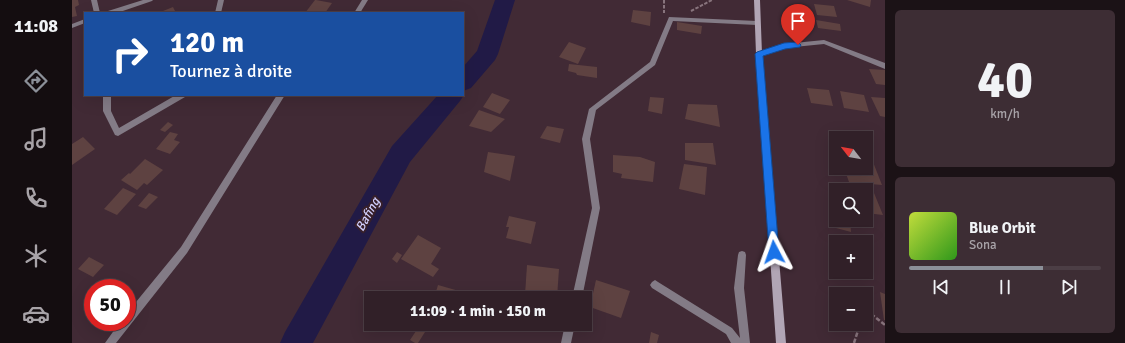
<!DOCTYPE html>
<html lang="fr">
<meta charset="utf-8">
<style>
body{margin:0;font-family:Signika,sans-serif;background:#3d2d34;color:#f1f3f6;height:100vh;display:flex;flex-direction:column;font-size:15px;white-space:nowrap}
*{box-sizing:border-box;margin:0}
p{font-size:13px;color:#a8a3a8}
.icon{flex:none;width:22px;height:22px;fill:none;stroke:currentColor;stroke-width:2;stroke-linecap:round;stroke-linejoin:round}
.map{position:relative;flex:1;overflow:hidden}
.panel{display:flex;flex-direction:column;gap:10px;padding:10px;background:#1b1216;width:240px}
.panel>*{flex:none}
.top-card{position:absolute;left:12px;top:12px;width:380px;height:84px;border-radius:0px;box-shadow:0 4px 16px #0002,0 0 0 1px #4c3e45;background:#1a4fa0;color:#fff;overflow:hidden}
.needle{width:26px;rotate:301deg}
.tools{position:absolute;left:757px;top:131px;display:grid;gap:8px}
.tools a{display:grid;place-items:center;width:44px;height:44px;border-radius:0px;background:#312028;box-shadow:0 4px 16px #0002,0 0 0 1px #4c3e45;font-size:20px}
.speed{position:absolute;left:12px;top:279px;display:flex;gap:8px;font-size:20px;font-weight:700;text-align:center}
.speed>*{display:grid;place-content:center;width:52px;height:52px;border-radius:50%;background:#312028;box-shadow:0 4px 16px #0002,0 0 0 1px #4c3e45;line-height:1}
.speed .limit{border:6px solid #d22;background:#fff;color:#111}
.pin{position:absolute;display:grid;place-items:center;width:34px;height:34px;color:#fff;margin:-41px -17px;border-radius:50% 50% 50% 0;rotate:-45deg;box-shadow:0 0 4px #0007}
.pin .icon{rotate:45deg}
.me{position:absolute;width:44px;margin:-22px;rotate:356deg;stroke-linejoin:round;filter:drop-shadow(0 0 3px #0008)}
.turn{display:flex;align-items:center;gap:14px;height:84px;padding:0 20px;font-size:18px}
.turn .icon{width:52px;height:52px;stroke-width:2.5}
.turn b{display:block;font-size:28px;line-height:34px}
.panel .tile{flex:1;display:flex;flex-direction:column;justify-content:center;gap:6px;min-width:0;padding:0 14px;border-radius:6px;background:#3d2d34}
.panel .dial{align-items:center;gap:0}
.dial b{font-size:52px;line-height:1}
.song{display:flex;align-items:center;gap:12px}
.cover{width:48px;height:48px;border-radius:6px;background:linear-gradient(135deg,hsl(70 70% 55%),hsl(110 70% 35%))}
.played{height:4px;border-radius:2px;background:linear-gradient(90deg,#8c9099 70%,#4c3e45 70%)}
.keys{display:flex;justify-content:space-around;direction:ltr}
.trip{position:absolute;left:292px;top:291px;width:228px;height:40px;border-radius:0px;background:#312028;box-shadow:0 4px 16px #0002,0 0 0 1px #4c3e45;font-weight:700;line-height:40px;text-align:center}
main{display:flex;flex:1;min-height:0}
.menu{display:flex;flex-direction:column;width:72px;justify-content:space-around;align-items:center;background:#140d10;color:#a8a3a8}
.menu .icon{width:28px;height:28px}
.menu .active{color:#8c9099}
.menu b{font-size:18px;color:#f1f3f6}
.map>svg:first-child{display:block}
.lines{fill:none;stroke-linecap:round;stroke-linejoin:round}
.river{fill:#211a46;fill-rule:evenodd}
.building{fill:#5e4241}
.path-far1{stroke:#88747d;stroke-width:2;stroke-dasharray:3.5 1.5;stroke-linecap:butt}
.path{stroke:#88747d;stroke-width:2.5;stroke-dasharray:4.5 2;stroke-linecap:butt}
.lane{fill:#837b86;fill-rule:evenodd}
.street{fill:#837b86;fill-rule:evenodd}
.secondary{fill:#b1a5b5;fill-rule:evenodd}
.route{fill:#1a73e8;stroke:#114b97}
.labels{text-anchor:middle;stroke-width:4;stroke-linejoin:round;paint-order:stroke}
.water-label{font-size:13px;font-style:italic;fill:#d1cffe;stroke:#37202b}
</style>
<main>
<nav class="menu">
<b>11:08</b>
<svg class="icon active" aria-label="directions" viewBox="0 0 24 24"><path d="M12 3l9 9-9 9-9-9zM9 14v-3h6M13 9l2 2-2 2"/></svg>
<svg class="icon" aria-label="music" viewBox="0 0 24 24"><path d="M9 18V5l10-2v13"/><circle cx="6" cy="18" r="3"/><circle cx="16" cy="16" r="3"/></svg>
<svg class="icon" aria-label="phone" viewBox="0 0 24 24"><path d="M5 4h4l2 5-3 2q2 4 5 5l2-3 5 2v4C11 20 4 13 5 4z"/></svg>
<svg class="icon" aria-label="climate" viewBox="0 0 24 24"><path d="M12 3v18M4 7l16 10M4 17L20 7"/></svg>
<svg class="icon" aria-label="car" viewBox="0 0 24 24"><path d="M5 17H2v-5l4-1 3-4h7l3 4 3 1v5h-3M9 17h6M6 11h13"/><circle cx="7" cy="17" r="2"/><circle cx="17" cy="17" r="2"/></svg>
</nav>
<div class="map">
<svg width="813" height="343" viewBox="0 0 813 343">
<rect width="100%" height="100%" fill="#412a35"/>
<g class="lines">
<g class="river">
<polygon points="423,0 443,0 426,54 423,60 399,88 391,91 391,67 405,51"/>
<polygon points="391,94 392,95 388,101 338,162 241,343 208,343 213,332 320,146 366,95 391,95"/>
</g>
</g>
<g class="building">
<polygon points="0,0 6,0 7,5 3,7 5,16 0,17"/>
<polygon points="243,0 244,0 260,3 253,13 233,13"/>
<polygon points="775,0 799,0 798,7"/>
<polygon points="742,4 762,6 765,17 745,15"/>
<polygon points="101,7 104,13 86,13"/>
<polygon points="561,10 579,12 578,26 559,22"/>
<polygon points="744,20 768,24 769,31 746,28"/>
<polygon points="605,22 630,26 629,34 605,30"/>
<polygon points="497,42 514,48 506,64 487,57"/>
<polygon points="497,64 525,67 525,78 505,75 504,73 496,71"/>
<polygon points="797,69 813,70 813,85 804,84"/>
<polygon points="735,88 757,90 761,106 739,103"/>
<polygon points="768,91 792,95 797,112 772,108"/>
<polygon points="420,93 438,100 428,114 411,107"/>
<polygon points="578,97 592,98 590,114 576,111"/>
<polygon points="799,97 813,98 813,117 808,116"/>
<polygon points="616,104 645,105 648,127 613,119"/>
<polygon points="407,110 433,119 419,132 397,126"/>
<polygon points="96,122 101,125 93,132 88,130"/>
<polygon points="475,126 492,129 488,143 468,138"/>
<polygon points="98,132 106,134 102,140 108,142 98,154 84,149"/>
<polygon points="11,137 23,149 0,165 0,144"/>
<polygon points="613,143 641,143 644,165 613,160"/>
<polygon points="416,152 443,156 438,181 412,172"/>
<polygon points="541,155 568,157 583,162 581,182 549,178 550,174 541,172"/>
<polygon points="73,159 91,170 75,185 72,183 65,190 49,180 57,173 58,174"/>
<polygon points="794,162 801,162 810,185 777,182 772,168 794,168"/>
<polygon points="612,164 635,167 633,195 607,189"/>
<polygon points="51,188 64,194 45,215 32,209"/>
<polygon points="760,189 764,190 764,220 778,220 779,232 764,228"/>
<polygon points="77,193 86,197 74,209 66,206"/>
<polygon points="794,193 802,193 811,215 794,213"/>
<polygon points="437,216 464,222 459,244 434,238 437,227 434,227"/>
<polygon points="346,235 369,248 359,264 367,269 361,277 329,259"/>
<polygon points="325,252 330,255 325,263 320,259"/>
<polygon points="17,257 32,265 21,277 6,269"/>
<polygon points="455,265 487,269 485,298 453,295"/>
<polygon points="524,280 558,291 549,318 518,307"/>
<polygon points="366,285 394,293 392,298 358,298 360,294 363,295"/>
<polygon points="808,292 813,294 813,320 812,320"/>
<polygon points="365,324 385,324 383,330"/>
<polygon points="346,328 353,332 346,343 343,343 338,340"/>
<polygon points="579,332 587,335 585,343 577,343"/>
</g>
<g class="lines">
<g class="path-far1">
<polyline points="592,0 592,13"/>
<polyline points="619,11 640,0"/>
</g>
<g class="path">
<polyline points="794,307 799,292"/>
<polyline points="794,310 813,325"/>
<polyline points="782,343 788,324"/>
</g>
<polygon class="lane" points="670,251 673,252 674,255 672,288 678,343 659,343 654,334 580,288 578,285 580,282 583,280 586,282 660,328 668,338 662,288 666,255 667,252"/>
<g class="street">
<polygon points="19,0 25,0 28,13 22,13"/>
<polygon points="71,0 81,0 80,1 45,13 35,13 36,11"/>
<polygon points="146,0 152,0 149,13 143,13"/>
<polygon points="290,0 296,0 288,13 282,13"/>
<polygon points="597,17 685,21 688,23 685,25 601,21 583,65 524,110 518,139 528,208 510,298 500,298 520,208 510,139 517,109 578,62"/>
<polygon points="13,19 13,23 0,28 0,24"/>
<polygon points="752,40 813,63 813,69 752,44 712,48 687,56 684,54 685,52 712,44"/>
<polygon points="31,95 39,95 39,111 47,128 104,95 114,95 113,97 46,136 43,135 31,111"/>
<polygon points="205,95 213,95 115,253 44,343 33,343 48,322 55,322 55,313 109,247"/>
<polygon points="493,324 503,324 499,343 489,343"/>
</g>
<polygon class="secondary" points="682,0 688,0 690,54 714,343 704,343 684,54"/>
</g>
<polygon class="route" points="726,42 729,45 728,47 713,49 691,56 707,252 706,255 702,257 699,255 697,252 683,54 685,52 712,43"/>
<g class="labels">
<g class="water-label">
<text transform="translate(295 214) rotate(-61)" y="5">Bafing</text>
</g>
</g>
</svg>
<div class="tools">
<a><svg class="needle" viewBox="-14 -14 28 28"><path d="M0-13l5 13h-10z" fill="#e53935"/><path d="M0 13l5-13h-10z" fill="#a8a3a8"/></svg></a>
<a><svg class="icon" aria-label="search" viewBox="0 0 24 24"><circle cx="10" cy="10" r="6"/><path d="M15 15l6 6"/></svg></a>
<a>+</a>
<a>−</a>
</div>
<div class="speed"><div class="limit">50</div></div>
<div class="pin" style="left:726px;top:45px;background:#d93025"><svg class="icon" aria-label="arrive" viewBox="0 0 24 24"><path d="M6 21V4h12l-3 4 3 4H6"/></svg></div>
<svg class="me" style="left:702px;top:252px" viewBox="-20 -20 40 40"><path d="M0-17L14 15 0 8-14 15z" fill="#1a73e8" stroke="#fff" stroke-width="4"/></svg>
<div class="trip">11:09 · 1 min · 150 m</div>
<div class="top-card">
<div class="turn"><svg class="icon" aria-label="right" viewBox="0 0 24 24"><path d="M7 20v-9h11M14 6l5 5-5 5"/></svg><div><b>120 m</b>Tournez à droite</div></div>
</div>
</div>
<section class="panel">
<div class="tile dial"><b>40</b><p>km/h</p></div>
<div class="tile">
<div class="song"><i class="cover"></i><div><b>Blue Orbit</b><p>Sona</p></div></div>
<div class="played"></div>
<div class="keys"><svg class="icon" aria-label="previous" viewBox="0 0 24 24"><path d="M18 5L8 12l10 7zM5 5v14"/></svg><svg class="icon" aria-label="pause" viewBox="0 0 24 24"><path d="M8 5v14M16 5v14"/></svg><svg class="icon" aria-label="next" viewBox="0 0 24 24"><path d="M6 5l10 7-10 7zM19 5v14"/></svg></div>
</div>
</section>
</main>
